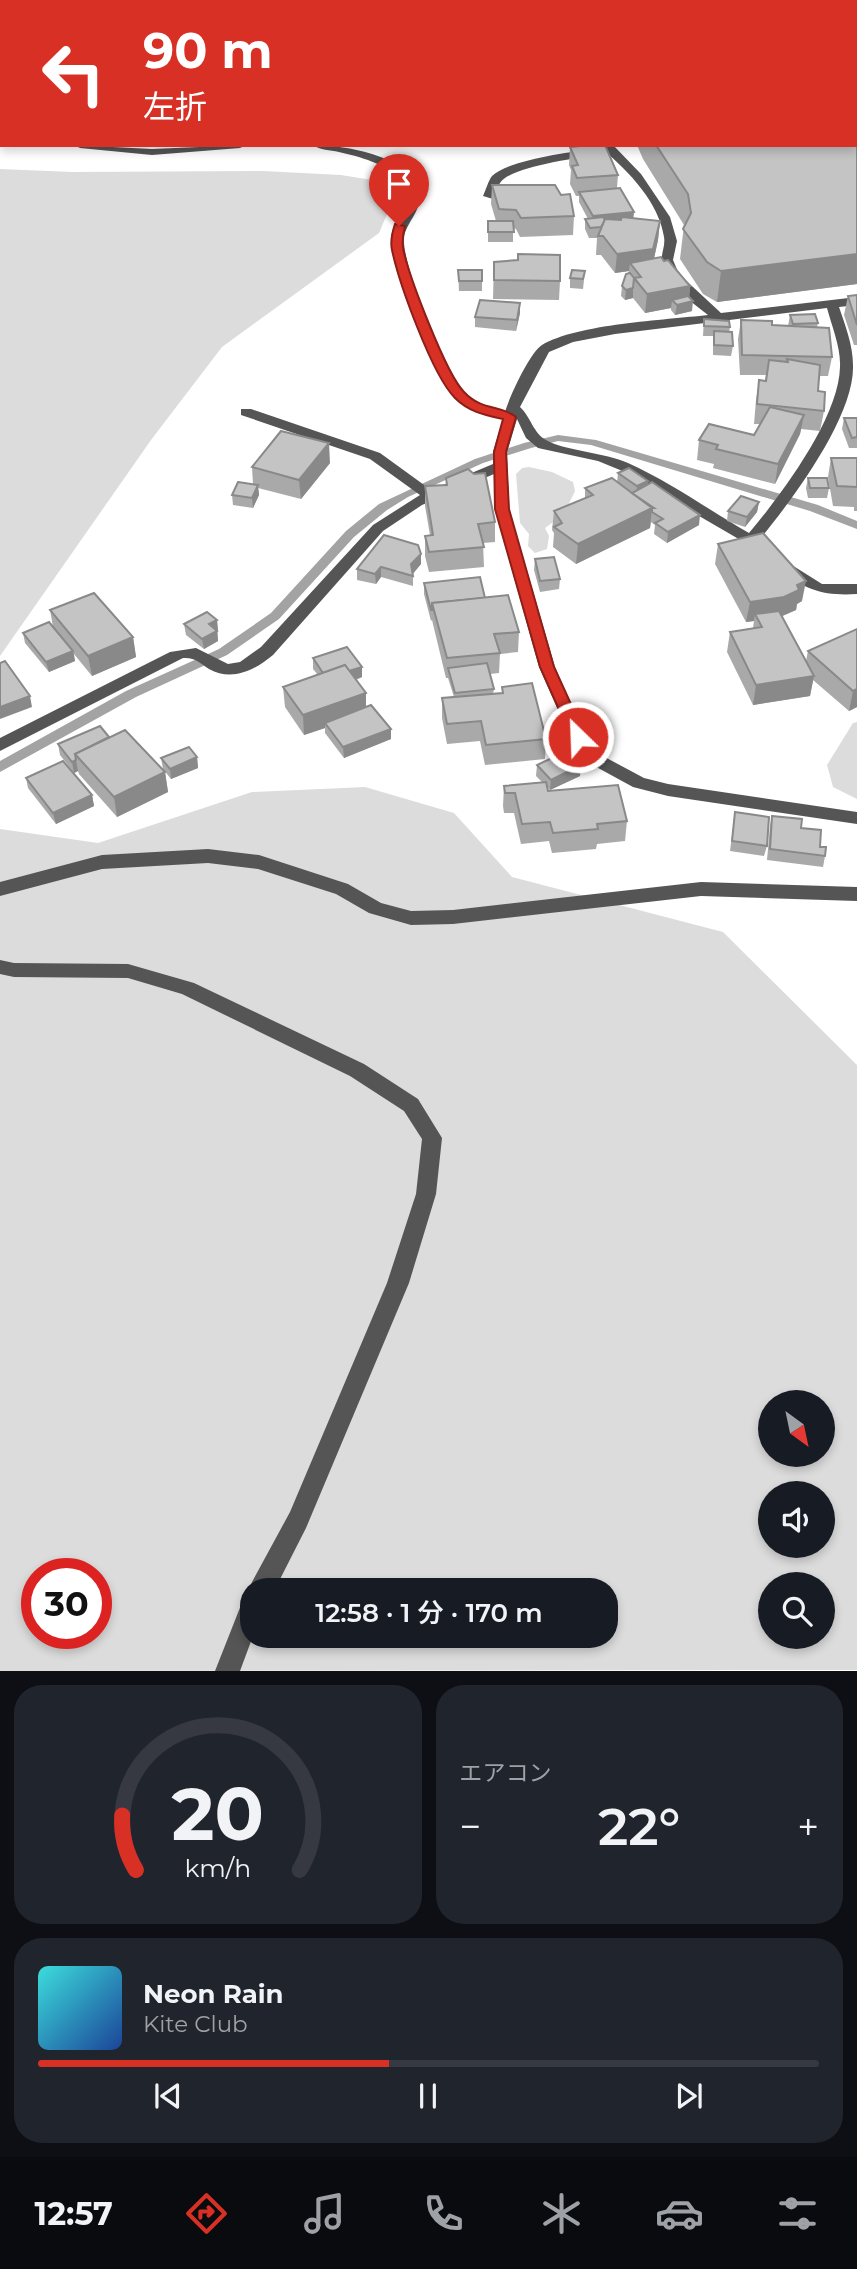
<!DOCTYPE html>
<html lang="ja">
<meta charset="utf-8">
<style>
body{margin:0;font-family:Montserrat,"Noto Sans JP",sans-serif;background:#20242c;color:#f1f3f6;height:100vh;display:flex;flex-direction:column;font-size:26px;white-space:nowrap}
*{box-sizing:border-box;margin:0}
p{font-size:23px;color:#9ea1a6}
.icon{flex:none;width:38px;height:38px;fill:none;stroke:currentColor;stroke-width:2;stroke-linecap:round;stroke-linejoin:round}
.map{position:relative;height:1671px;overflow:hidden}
.panel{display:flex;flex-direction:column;gap:14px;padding:14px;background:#0d0f14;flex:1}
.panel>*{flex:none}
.hud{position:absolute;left:0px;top:0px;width:858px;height:147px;box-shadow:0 4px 10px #0003;background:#d93025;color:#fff;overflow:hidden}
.needle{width:46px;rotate:147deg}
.controls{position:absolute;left:758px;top:1390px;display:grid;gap:14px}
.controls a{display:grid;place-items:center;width:77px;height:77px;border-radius:50%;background:#171b24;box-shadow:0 4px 10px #0003;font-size:35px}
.speed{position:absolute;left:21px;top:1558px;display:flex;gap:14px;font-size:35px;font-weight:700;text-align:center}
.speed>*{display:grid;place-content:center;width:91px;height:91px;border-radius:50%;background:#171b24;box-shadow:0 4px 10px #0003;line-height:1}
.speed .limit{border:10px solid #d22;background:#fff;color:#111}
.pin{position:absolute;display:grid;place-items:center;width:60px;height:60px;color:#fff;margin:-72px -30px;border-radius:50% 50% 50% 0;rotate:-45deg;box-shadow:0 0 7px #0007}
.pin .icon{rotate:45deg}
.me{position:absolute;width:77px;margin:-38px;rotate:336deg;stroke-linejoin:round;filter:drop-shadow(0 0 5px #0008)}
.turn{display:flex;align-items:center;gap:24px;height:147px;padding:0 28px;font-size:32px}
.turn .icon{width:91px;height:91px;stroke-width:2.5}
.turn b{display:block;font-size:49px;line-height:60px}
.big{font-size:52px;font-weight:600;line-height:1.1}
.panel .tile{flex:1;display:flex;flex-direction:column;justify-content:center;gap:10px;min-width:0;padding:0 24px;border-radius:28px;background:#20242c}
.panel .dial{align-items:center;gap:0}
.dial svg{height:182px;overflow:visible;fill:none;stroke:#363941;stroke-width:7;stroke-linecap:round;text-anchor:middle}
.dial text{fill:#f1f3f6;stroke:none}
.song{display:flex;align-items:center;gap:21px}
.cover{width:84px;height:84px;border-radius:10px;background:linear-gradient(135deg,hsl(180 70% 55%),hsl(220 70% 35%))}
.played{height:7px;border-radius:4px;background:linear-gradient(90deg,#d93025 45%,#363941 45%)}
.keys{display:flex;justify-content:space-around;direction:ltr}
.heat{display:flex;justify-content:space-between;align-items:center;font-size:38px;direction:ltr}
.panel .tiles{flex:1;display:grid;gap:14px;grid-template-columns:1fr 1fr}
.tile:last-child{grid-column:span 2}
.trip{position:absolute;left:240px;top:1578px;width:378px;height:70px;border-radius:28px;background:#171b24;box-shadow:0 4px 10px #0003;font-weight:600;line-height:70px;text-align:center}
.menu{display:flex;height:112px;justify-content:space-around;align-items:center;background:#090b0e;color:#9ea1a6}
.menu .icon{width:49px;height:49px}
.menu .current{color:#d93025}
.menu b{font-size:32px;color:#f1f3f6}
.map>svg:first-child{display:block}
.green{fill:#dcdcdc;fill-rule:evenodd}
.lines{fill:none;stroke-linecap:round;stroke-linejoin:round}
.stream{fill:#a3a3a3;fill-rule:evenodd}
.minor{fill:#555;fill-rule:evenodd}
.wall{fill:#a9a9a9}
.shaded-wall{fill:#898989}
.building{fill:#c4c4c4;stroke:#898989;stroke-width:2}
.route{fill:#d93025;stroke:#8d1f18;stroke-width:2}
</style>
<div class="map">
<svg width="857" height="1671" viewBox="0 0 857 1671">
<rect width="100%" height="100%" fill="#fff"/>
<g class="green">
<polygon points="0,169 72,172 263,171 341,175 378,181 396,193 379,233 222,347 151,440 0,656"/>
<polygon points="529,467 552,472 573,482 575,491 564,514 545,528 549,536 547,549 535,553 528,546 529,534 520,523 516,474 522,468"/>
<polygon points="857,722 857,799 833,787 827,765 853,723"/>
<path d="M365 787 454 813 512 877 723 932 857 1065V1670L0 1671V829L98 843 252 792ZM770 1402H822V1454H770ZM770 1493H822V1545H770ZM37 1573H96V1633H37ZM770 1584H822V1636H770ZM252 1591H606V1636H252Z"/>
</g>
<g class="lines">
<g class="stream">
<polygon points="288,0 297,0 287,2"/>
<polygon points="2,123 2,129 0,130 0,124"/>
<polygon points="558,435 596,440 818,505 857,521 857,529 810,511 591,445 558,441 531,448 483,463 408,497 387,510 354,537 279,619 227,655 136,697 0,772 0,761 126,691 219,649 271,613 346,531 379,504 475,459 524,443"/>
</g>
<g class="minor">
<polygon points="84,0 101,0 83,2"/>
<polygon points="633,0 643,0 644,2 634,2"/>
<rect x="0" y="16" width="2" height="6"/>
<rect x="0" y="137" width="2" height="6"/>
<polygon points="74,145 152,149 246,145 240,148 152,155 80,148"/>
<path d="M313 145C344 145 418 156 419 198 420 215 402 226 404 243 406 273 445 374 467 394 478 404 492 408 505 412 509 398 530 352 542 345 577 324 665 320 708 315 691 302 673 288 664 268 658 257 666 248 664 237 659 203 629 171 603 150L601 145H613L641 174 670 217 677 241 673 260 679 274 721 313 857 297V305L839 307C845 325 853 345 853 365 855 416 792 500 760 539L773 549 771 552H761L620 470 598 461 538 448 526 438 517 419 507 452 509 509 555 667 585 735 601 755 644 778 668 784 857 812V824L668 796 633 787 589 763 570 737 539 667 495 509 494 474 422 505 383 531 273 655C255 670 232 682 209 669 200 663 195 657 183 658L0 751V738L170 652 196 648 228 664 240 662 261 647 373 525 420 495 370 459 241 415V409H251L380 453 431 490 493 464V452L503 419C488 416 471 412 459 402 436 382 391 271 391 240 391 218 419 204 400 181 386 163 360 157 339 152 330 150 320 150 313 145ZM827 308C832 327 841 348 840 367 839 418 781 495 749 533 709 510 670 482 628 463 606 453 562 450 546 440 533 433 531 417 520 407L549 352 573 342 615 334Z"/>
<path d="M593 149 597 150V154C577 159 511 166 500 183 497 187 496 194 493 199L483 196C486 190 488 181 492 176 509 160 570 152 593 149Z"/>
<path d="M787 562 822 584H857V594C826 596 805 591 782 570L779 567Z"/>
<polygon points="208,849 259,855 348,884 381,903 411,911 453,910 701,882 857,887 857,901 701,896 453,924 411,925 369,913 336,894 258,869 208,863 102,869 0,896 0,882 102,855"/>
<polygon points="0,960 14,963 128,964 194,983 364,1064 418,1099 442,1138 436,1194 409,1283 306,1528 274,1591 252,1591 253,1636 240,1671 215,1671 243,1600 251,1597 249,1591 252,1582 290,1512 387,1283 416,1194 422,1139 404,1111 350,1076 182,994 128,978 14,977 0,974"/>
</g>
</g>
<g class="wall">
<polygon points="735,0 839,0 841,2 735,2"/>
<polygon points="856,16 857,17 857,284 717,302 703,294 680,259 684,225 643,159 637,145 856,145"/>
<polygon points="570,147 618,175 617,188 633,218 660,221 658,240 654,258 690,286 689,297 692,311 675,315 671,310 671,308 645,313 633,298 625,300 621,296 622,286 629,271 615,273 601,255 596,255 597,238 589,238 585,229 585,219 588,219 579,202 579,196 576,196 570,184 571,170 569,165"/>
<polygon points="492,185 561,195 574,216 573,235 520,237 516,229 513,228 513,242 488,242 488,221 496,221 491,204"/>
<polygon points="494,262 560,281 559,300 493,299"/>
<polygon points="458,270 482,270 482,291 459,291"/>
<polygon points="585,271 583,289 570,288 570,278"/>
<polygon points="857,295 857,345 854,345 844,315 848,296"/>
<polygon points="520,313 516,331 475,327 475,317"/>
<polygon points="790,315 818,323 817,327 832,357 828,376 819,376 818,391 824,411 820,431 801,429 800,434 775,484 713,468 714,464 697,460 699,440 754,435 760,424 754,424 756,400 759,380 765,381 766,375 740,375 738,339 741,320 772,325 788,326"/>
<polygon points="704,319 730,327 729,332 733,346 731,356 713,355 713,336 703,336"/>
<polygon points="844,418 857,418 857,448 849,448 842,429"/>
<polygon points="831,458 857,458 857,511 854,511 854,507 833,506 828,477"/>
<polygon points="330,463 301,499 258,488 259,495 253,508 233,505 232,495 253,484 252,467"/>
<polygon points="618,473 648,481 647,485 699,525 667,543 654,534 655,525 651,522 650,528 576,564 553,547 554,533 552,530 554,511 585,498 585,488 617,483"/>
<polygon points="446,478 495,522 495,542 483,543 484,567 429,572 425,556 425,536 430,535 425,506 425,486 446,485"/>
<polygon points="808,478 829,488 827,498 808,498 806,488"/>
<polygon points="759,502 757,512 745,527 727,521 728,511"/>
<polygon points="384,535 421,564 413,573 413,586 381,577 376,584 357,580 357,569"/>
<polygon points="718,544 802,601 797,604 796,610 782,616 806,661 808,651 857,629 857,707 849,711 813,680 810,696 753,705 727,652 730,632 753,628 754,621 746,622 715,564"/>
<polygon points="535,559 560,579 559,589 540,592 534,570"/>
<polygon points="424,583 485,598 519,632 518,652 500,654 499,673 490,674 494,689 493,694 502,693 502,687 546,739 545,759 485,765 480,741 447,744 442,718 442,698 454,697 448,678 446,678 432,620 431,621 424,594"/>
<polygon points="50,610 133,637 136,657 92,676 74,654 75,661 49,672 25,643 23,633 53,627"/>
<polygon points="217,620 218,641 204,649 186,635 184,624"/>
<polygon points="313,658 362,667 362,677 356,680 366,693 366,707 391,739 344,758 325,733 325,728 304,735 285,707 283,687 318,675 313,669"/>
<polygon points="109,737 165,772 168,792 117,817 79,774 78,771 74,773 60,755 58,744"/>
<polygon points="197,757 198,768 171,779 163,769 161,758"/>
<polygon points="537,765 581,765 580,776 550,790 547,787 548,791 627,821 625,841 597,844 596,849 552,853 549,841 521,844 514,813 504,813 503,806 504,786 542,782 536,776"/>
<polygon points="26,778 92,795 94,806 56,824 28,788"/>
<polygon points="735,812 767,846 764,856 730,851"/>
<polygon points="772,816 801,828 820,847 825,856 823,867 767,860 770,826"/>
</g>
<g class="shaded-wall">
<polygon points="592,0 606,0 592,2"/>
<polygon points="802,0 824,0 823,2 802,2"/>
<polygon points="634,212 633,222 592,226 593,216"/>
<polygon points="660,221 658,240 652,268 630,263 629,271 615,273 617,254"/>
<polygon points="857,254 857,284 717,302 721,271"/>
<polygon points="690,286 689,302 693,301 692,311 675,315 677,305 672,300 671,308 645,313 647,294"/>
<polygon points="633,288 633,298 625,300 626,290"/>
<polygon points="520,303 520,313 516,331 517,320"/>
<polygon points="804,415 800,434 775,484 778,464"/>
<polygon points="329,443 330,463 301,499 299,480"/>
<polygon points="648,481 647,492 636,497 637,486"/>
<polygon points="258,485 259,495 253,508 252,498"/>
<polygon points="759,502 757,512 745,527 747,517"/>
<polygon points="652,508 650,528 576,564 578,544"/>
<polygon points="700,515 699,525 667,543 668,532"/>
<polygon points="421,554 421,564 412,575 411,564"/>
<polygon points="381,567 381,577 376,584 375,574"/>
<polygon points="806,581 802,601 797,604 796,610 780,617 755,614 754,621 746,622 750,602"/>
<polygon points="217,620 218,630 210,635 209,624"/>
<polygon points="217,631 218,641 204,649 202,639"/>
<polygon points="133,637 136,657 92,676 88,656"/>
<polygon points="73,651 75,661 49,672 46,662"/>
<polygon points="362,667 362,677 327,689 327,679"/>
<polygon points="814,676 810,696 753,705 756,685"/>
<polygon points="857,689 857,707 849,711 853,691"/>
<polygon points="366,693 366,713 325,723 325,728 304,735 303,715"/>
<polygon points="30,696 32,707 0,719 0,707"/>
<polygon points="391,729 391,739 344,758 343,747"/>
<polygon points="197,757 198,768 171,779 170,769"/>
<polygon points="76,760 78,771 74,773 72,762"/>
<polygon points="581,765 580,776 550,790 551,780"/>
<polygon points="165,772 168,792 117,817 114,797"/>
<polygon points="92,795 94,806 56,824 53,813"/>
</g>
<g class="building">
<polygon points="497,0 559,0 553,2 499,2"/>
<polygon points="665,0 724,0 725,2 666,2"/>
<polygon points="739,0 750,0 752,2 741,2"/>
<polygon points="753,0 789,0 754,2"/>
<polygon points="824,0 839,0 841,2 811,2"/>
<polygon points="856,16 857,17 857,31 856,31"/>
<rect x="856" y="39" width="1" height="18"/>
<rect x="856" y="57" width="1" height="23"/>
<polygon points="857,95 857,254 721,271 707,262 683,229 691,213 688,194 656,145 856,145 856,96"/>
<polygon points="591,145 605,145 618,175 577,178 572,166 578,165 570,147"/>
<polygon points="492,185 555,185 561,195 570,194 574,216 521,218 516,210 499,209"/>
<polygon points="620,188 634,212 593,216 579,192"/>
<polygon points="603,217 605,220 601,227 590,228 585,219"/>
<polygon points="622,217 660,221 653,249 617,254 603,236 598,236 605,219 621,220"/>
<polygon points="488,221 513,221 514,232 488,232"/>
<polygon points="518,254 560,255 560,281 494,280 494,262 518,260"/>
<polygon points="661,257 664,261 668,260 690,286 647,294 634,278 641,277 630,263"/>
<polygon points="458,270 482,270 482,281 459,281"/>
<polygon points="572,270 585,271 583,279 570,278"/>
<polygon points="630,273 638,283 634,278 633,288 626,290 622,286 626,274"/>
<polygon points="857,295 857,325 848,296"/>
<polygon points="688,296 693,301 677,305 672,300"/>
<polygon points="480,300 520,303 517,320 475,317"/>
<polygon points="815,314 818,323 793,324 790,315"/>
<polygon points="704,319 729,321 730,327 704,326"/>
<polygon points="741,320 772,321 772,325 829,328 832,357 742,355"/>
<polygon points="714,331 732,332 733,346 714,345"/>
<polygon points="787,359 820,365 818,391 825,392 824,411 757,404 759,380 766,381 769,360 788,362"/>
<polygon points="770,407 804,415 778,464 716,449 718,445 699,440 709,424 754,435"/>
<polygon points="844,418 857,418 857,437 852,438"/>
<polygon points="281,431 329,443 299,480 252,467"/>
<polygon points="831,458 857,458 857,487 837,486"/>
<polygon points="629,468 648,481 637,486 618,473"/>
<polygon points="468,469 474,474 485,473 495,522 478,524 484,547 429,552 425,536 433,535 425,486 447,485 446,478"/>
<polygon points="612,478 652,508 578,544 554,527 562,523 554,511 593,495 585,488"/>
<polygon points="808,478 827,478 829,488 810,488"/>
<polygon points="238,482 258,485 252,498 232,495"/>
<polygon points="652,482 700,515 668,532 655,523 663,519 652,512 652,508 654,508 632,493"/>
<polygon points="741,496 759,502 747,517 728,511"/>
<polygon points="763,533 806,581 797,585 799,590 784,597 750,602 718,544"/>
<polygon points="384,535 418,545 421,554 411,564 413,576 381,567 375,574 357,569"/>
<polygon points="554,557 560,579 540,581 535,559"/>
<polygon points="480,577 485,598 432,603 432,610 431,610 424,583"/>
<polygon points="94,593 133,637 88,656 50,610"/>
<polygon points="508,595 519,632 494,634 500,653 447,658 432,603"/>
<polygon points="779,611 814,676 756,685 730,632 762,627 755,614"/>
<polygon points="207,612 217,620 209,624 217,631 202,639 184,624"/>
<polygon points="49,622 73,651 46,662 23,633"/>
<polygon points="857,629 857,689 853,691 808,651"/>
<polygon points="347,647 362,667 349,671 345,665 323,673 313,658"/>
<polygon points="5,661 30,696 0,707 0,663"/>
<polygon points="487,663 494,689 455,693 448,668"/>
<polygon points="345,665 366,693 303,715 283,687"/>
<polygon points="532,683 546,739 486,745 481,721 447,724 442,698 503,693 502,687"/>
<polygon points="371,705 391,729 343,747 325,723"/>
<polygon points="100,726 109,737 75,754 76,760 72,762 58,744"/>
<polygon points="125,730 165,772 114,797 75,754"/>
<polygon points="189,747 197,757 170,769 161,758"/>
<polygon points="567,751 581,765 551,780 537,765"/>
<polygon points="63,761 92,795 53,813 26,778"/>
<polygon points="546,782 548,791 618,785 627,821 597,824 598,829 553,833 550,822 522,824 515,793 505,793 504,786"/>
<polygon points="735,812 769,817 767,846 732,841"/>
<polygon points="772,816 802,819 801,828 821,830 820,847 826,847 825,856 770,849"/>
</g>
<path class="route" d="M395 224 405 226C403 234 402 240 403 248 408 274 446 374 464 392 481 411 502 405 516 417L506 452 509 509 554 667 586 737 584 741H573L540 667 495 509 494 452 503 419C485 415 469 412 455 398 432 375 399 283 392 250 390 241 392 233 395 224Z"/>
</svg>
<div class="controls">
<a><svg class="needle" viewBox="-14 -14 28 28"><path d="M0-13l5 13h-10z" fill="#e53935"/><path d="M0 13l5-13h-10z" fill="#9ea1a6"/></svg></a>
<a><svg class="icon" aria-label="sound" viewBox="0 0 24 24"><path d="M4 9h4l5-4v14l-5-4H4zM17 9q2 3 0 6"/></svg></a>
<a><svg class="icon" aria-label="search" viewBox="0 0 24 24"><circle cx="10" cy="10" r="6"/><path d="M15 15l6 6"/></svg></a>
</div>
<div class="speed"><div class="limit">30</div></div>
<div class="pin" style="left:399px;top:226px;background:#d93025"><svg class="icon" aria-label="arrive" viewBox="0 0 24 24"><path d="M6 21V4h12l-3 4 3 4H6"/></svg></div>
<svg class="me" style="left:578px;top:737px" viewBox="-20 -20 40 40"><circle r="17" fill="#d93025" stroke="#fff" stroke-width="3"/><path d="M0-11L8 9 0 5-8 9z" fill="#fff"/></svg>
<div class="trip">12:58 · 1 分 · 170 m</div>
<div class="hud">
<div class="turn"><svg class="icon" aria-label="left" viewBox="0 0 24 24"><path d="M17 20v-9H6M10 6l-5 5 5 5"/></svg><div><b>90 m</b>左折</div></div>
</div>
</div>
<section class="panel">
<div class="tiles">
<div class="tile dial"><svg viewBox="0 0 100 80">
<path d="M14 69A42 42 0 1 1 86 69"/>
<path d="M14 69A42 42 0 0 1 8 45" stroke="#d93025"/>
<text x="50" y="56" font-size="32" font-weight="700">20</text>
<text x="50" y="72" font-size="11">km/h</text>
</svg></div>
<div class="tile"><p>エアコン</p>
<div class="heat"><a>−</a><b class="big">22°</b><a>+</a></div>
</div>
<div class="tile">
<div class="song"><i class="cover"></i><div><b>Neon Rain</b><p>Kite Club</p></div></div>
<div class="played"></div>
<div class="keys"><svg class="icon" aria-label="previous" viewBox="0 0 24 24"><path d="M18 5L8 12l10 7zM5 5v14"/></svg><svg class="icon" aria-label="pause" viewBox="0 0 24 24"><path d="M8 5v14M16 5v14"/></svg><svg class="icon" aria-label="next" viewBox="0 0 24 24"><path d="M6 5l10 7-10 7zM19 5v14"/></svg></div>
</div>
</div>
</section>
<nav class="menu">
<b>12:57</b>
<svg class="icon current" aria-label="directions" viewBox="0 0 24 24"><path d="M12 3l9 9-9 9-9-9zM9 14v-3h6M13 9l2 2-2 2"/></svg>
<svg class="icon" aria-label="music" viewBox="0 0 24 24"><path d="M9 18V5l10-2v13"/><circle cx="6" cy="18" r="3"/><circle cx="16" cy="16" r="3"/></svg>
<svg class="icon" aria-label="phone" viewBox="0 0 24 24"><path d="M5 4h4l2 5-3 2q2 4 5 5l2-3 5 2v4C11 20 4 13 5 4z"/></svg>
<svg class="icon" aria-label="climate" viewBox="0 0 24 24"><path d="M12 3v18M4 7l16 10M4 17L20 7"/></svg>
<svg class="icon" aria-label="car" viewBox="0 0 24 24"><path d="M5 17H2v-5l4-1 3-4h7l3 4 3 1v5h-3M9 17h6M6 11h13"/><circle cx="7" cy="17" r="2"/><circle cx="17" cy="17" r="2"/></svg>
<svg class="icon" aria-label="filters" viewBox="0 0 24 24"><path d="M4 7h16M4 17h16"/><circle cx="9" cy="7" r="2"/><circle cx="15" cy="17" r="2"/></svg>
</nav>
